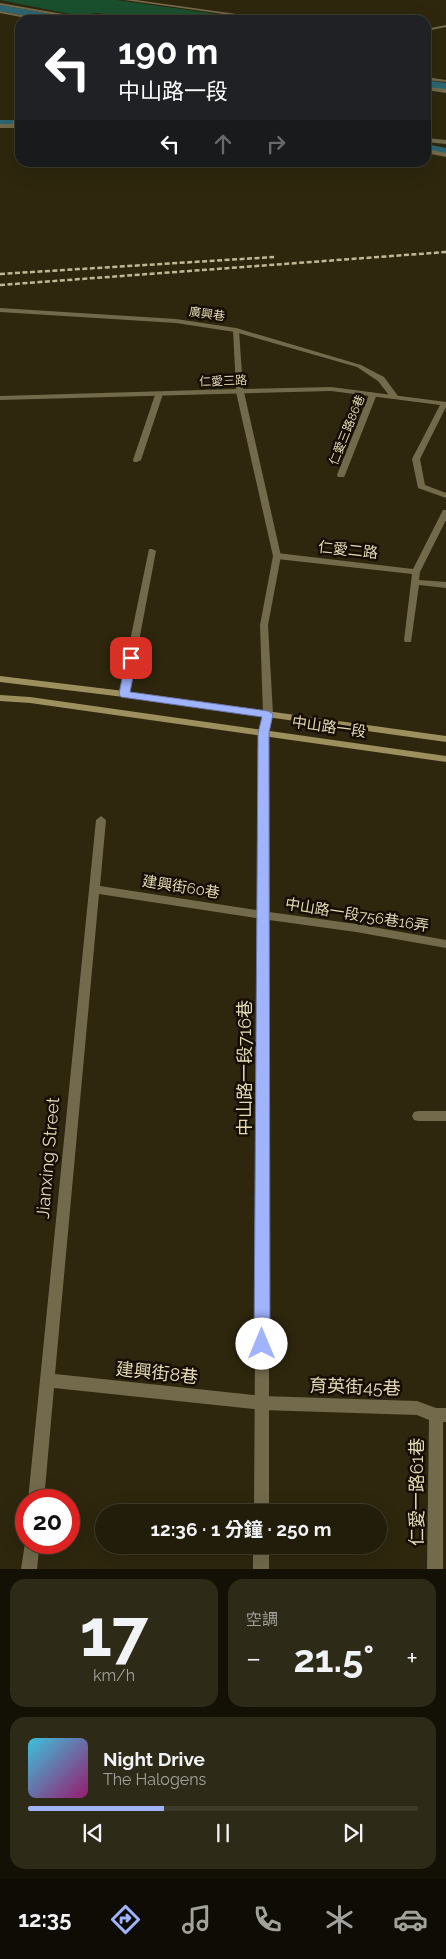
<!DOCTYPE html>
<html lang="zh-TW">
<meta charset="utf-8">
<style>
body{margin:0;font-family:Raleway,"Noto Sans TC",sans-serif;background:#2e2a18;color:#f1f3f6;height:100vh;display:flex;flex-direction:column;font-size:19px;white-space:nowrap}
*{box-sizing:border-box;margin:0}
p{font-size:16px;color:#a2a29c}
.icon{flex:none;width:28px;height:28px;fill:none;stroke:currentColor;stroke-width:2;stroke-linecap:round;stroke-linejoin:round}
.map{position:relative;height:1569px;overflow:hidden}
.panel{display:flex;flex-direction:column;gap:10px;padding:10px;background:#131006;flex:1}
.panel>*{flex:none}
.banner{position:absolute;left:15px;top:15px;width:416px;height:152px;border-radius:15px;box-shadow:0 5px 20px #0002,0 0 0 1px #3f3b2b;background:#202124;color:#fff;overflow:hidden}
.speed{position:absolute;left:15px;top:1489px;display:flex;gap:10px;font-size:25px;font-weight:700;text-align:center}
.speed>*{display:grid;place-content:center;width:65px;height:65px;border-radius:50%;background:#221d0a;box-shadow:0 5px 20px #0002,0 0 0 1px #3f3b2b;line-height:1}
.speed .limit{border:8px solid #d22;background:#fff;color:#111}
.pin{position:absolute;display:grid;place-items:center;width:42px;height:42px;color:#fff;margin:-21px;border-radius:10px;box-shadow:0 2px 8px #0006}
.me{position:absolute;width:55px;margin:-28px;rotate:0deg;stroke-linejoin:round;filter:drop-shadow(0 0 4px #0008)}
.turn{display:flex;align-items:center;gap:18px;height:105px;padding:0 20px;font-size:22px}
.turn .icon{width:65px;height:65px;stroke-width:2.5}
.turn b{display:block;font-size:35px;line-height:42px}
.lanes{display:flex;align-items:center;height:48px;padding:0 20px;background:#0003;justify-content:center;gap:25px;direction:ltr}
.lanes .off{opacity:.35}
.big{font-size:38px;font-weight:700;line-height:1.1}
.panel .tile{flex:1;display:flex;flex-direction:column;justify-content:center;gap:8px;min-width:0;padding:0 18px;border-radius:15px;background:#2e2a18}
.panel .dial{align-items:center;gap:0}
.dial b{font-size:65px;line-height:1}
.song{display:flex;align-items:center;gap:15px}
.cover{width:60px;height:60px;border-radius:8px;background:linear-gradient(135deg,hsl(190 70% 55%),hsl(320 70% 35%))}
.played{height:5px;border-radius:2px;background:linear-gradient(90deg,#a0b3fd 35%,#3f3b2b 35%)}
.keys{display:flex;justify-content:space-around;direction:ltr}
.heat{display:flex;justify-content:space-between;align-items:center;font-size:28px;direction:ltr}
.panel .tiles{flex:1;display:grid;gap:10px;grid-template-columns:1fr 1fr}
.tile:last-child{grid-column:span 2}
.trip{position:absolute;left:95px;top:1504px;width:292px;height:50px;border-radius:25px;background:#221d0a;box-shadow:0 5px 20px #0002,0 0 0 1px #3f3b2b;font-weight:700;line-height:50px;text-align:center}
.dock{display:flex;height:80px;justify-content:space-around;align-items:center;background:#0e0c04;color:#a2a29c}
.dock .icon{width:35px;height:35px}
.dock .selected{color:#a0b3fd}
.dock b{font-size:22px;color:#f1f3f6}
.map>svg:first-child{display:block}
.green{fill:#1a502e}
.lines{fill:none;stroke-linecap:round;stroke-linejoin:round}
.canal{fill:#2c6672;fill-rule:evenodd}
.service{fill:#736a4c;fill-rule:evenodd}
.minor{fill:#736a4c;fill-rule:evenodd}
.secondary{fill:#9e8f5e;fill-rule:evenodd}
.rail{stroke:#c2b794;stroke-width:2.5;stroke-dasharray:5 2.5;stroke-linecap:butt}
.route{fill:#a0b3fd;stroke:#6874a4}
.labels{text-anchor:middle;stroke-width:5;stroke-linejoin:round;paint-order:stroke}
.far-street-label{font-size:12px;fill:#e6dab5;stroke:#160f00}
.street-label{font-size:15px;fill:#e6dab5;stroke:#160f00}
.near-street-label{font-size:18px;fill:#e6dab5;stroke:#160f00}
</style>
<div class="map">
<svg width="446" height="1569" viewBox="0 0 446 1569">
<rect width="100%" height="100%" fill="#2e270e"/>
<polygon class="green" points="0,0 116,0 260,20 144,20 97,13 80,16"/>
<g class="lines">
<g class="canal">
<polygon points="0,5 68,17 74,20 49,20 0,11"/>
<polygon points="426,80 446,83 446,91 426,88"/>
<rect x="0" y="120" width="20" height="8"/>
<polygon points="426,144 446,148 446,156 426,152"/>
</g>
<g class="service">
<polygon points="124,0 136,0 279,20 267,20"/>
<polygon points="0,3 92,19 94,20 84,20 0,5"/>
<polygon points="0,11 43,19 45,20 36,20 0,13"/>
<polygon points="446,25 446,27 426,31 426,29"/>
<polygon points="426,77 446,80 446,82 426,80"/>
<polygon points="426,87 446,89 446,93 426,90"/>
<polygon points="426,138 446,140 446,144 426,142"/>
<polygon points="0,308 176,319 236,328 361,365 384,377 398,396 391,398 378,381 357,367 235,332 176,323 0,312"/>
<polygon points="237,390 244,392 281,556 268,625 273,714 269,733 269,912 356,924 446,940 446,948 356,932 269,920 269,1512 254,1512 259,733 263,714 260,625 273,556 236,392"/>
<polygon points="156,392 163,394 141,460 137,462 134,462 133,460"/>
<polygon points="370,392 377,394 345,475 344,477 338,477 337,475"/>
<polygon points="418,1111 446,1111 446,1121 418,1121 414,1120 412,1116 414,1112"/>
<rect x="253" y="1545" width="16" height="24"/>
</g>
<g class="minor">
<polygon points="20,111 20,119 17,124 20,124 20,128 0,128 0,124 12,124 17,113"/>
<polygon points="426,149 446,153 446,157 426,153"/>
<polygon points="236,328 239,330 243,389 331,387 446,402 446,407 420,459 425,485 446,493 446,498 418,488 412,459 440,405 331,391 0,400 0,396 236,389 233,330"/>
<polygon points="443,510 446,510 446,520 420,572 419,580 446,582 446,588 419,585 411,642 405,642 404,640 412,574 277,559 273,556 277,553 413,569"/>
<polygon points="149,549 152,549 156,551 129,694 124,697 119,694"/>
<polygon points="101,816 106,820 100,886 263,911 267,912 268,915 267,918 263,919 99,894 55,1374 262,1396 417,1401 436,1408 446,1408 446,1422 443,1422 443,1569 427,1569 429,1420 417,1415 262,1410 54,1388 44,1500 28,1500 96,820"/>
<polygon points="26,1537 26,1542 40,1542 37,1569 21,1569"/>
</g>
<g class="secondary">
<polygon points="0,676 124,691 446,736 446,742 124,697 0,682"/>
<polygon points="0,695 30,697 446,756 446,762 30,703 0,701"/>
</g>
<g class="rail">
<polyline points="0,274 274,257"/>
<polyline points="0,285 446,252"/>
</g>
</g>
<polygon class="route" points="131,655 137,658 130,692 268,711 273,714 269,733 270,1344 268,1350 262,1352 256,1350 254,1344 258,733 262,717 121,697 119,694 126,658"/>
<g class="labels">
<g class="far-street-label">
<text transform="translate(207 314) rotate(8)" y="4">廣興巷</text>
<text transform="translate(223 381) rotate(-2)" y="4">仁愛三路</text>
<text transform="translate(347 430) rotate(-68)" y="4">仁愛三路86巷</text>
</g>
<g class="street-label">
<text transform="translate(348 550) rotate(6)" y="5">仁愛二路</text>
<text transform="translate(329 727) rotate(8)" y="5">中山路一段</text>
<text transform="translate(181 887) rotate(9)" y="5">建興街60巷</text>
<text transform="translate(357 915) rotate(9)" y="5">中山路一段756巷16弄</text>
</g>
<g class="near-street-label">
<text transform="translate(245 1068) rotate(-90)" y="6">中山路一段716巷</text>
<text transform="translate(48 1158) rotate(-85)" y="6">Jianxing Street</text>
<text transform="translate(157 1373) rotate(6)" y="6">建興街8巷</text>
<text transform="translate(355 1387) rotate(2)" y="6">育英街45巷</text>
<text transform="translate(417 1492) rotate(-90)" y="6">仁愛一路61巷</text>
</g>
</g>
</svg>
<div class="speed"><div class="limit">20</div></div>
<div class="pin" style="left:131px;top:658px;background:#d93025"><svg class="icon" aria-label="arrive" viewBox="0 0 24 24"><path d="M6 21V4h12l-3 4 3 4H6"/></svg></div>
<svg class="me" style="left:262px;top:1344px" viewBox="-20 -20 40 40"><circle r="19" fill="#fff"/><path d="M0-13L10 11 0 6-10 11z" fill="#a0b3fd"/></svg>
<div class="trip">12:36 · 1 分鐘 · 250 m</div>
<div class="banner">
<div class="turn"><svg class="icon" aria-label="left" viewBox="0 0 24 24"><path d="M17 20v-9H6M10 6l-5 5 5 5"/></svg><div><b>190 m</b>中山路一段</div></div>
<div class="lanes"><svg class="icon" aria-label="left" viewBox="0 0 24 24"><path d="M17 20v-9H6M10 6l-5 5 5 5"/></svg><svg class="icon off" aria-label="ahead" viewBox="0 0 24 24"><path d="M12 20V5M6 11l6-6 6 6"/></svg><svg class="icon off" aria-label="right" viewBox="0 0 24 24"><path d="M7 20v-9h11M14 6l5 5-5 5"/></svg></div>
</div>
</div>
<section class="panel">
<div class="tiles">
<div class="tile dial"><b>17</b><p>km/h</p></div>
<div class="tile"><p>空調</p>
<div class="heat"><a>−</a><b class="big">21.5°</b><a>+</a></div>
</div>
<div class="tile">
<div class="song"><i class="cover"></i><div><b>Night Drive</b><p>The Halogens</p></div></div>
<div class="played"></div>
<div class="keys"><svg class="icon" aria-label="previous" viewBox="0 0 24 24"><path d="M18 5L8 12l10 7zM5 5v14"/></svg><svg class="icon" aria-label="pause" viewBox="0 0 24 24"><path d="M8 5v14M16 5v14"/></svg><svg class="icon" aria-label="next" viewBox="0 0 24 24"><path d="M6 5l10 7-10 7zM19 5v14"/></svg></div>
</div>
</div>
</section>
<nav class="dock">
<b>12:35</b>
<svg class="icon selected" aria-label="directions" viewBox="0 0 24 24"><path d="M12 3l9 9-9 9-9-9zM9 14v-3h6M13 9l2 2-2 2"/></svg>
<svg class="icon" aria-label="music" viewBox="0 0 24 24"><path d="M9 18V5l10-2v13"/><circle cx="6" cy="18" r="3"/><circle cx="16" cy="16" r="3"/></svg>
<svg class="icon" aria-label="phone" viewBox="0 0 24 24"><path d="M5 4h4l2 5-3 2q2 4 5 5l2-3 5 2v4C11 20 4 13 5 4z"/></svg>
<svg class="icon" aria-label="climate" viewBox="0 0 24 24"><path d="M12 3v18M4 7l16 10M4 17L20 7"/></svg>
<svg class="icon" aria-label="car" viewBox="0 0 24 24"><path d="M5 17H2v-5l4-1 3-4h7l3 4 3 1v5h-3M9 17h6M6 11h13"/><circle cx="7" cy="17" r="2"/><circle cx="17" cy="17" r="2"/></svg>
</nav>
